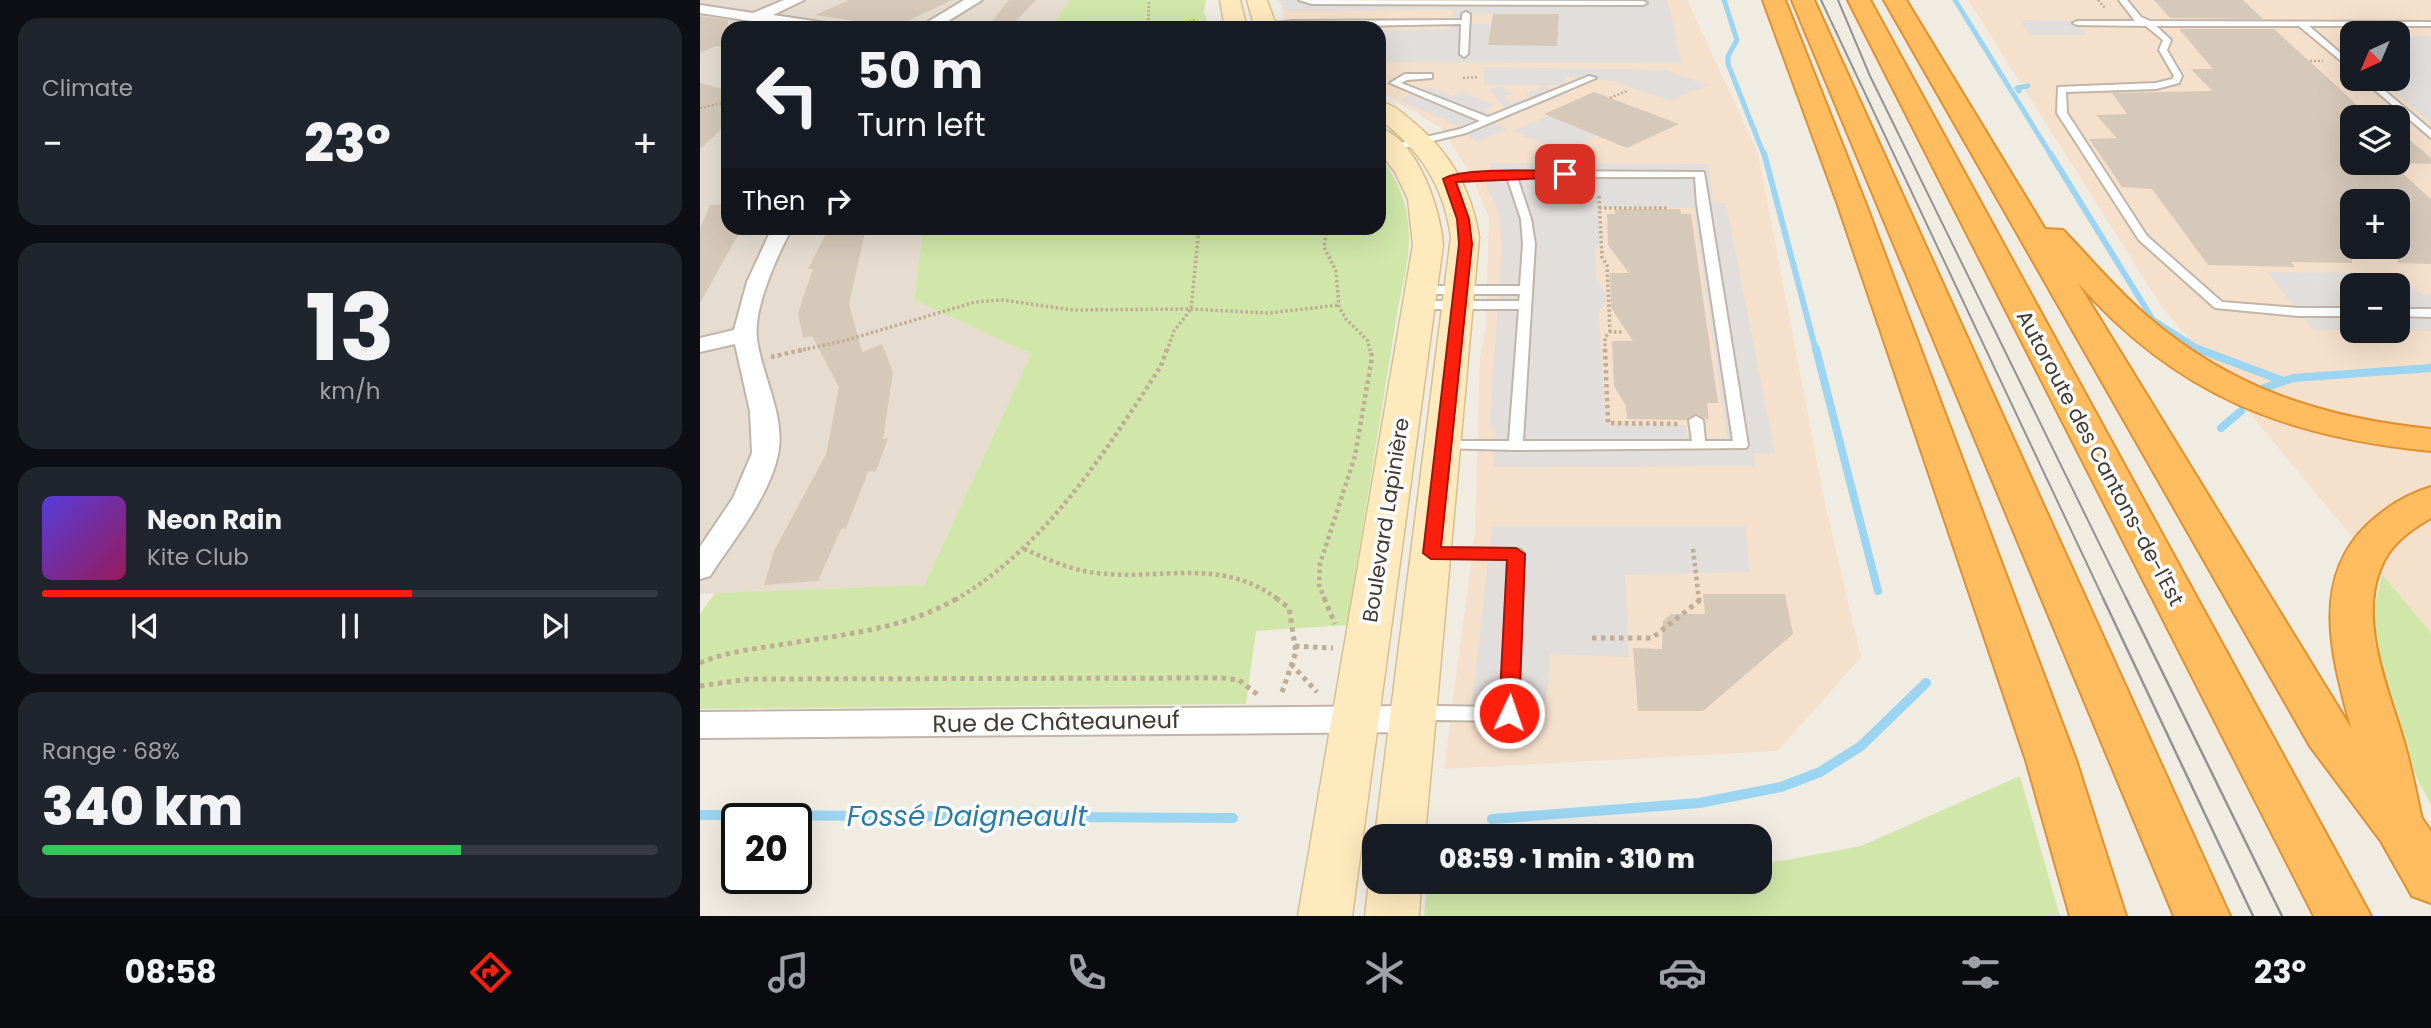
<!DOCTYPE html>
<meta charset="utf-8">
<style>
body{margin:0;font-family:Poppins,sans-serif;background:#20242c;color:#f1f3f6;height:100vh;display:flex;flex-direction:column;font-size:26px;white-space:nowrap}
*{box-sizing:border-box;margin:0}
p{font-size:23px;color:#9ea1a6}
.icon{flex:none;width:38px;height:38px;fill:none;stroke:currentColor;stroke-width:2;stroke-linecap:round;stroke-linejoin:round}
.map{position:relative;flex:1;overflow:hidden}
.side{display:flex;flex-direction:column;gap:18px;padding:18px;background:#0d0f14;width:700px}
.side>*{flex:none}
.guide{position:absolute;left:21px;top:21px;width:665px;height:214px;border-radius:21px;box-shadow:0 7px 28px #0002;background:#171b24;color:#f1f3f6;overflow:hidden}
.needle{width:46px;rotate:224deg}
.buttons{position:absolute;left:1640px;top:21px;display:grid;gap:14px}
.buttons a{display:grid;place-items:center;width:70px;height:70px;border-radius:14px;background:#171b24;box-shadow:0 7px 28px #0002;font-size:35px}
.speed{position:absolute;left:21px;top:803px;display:flex;gap:14px;font-size:35px;font-weight:700;text-align:center}
.speed>*{display:grid;place-content:center;width:91px;height:91px;border-radius:50%;background:#171b24;box-shadow:0 7px 28px #0002;line-height:1}
.speed .limit{border:4px solid #111;border-radius:10px;background:#fff;color:#111}
.pin{position:absolute;display:grid;place-items:center;width:60px;height:60px;color:#fff;margin:-30px;border-radius:14px;box-shadow:0 4px 10px #0006}
.me{position:absolute;width:77px;margin:-38px;rotate:3deg;stroke-linejoin:round;filter:drop-shadow(0 0 5px #0008)}
.turn{display:flex;align-items:center;gap:24px;height:147px;padding:0 21px;font-size:32px}
.turn .icon{width:91px;height:91px;stroke-width:2.5}
.turn b{display:block;font-size:49px;line-height:60px}
.then{display:flex;align-items:center;height:66px;padding:0 21px;background:#0003;gap:14px;font-size:26px}
.big{font-size:52px;font-weight:800;line-height:1.1}
.side .card{flex:1;display:flex;flex-direction:column;justify-content:center;gap:10px;min-width:0;padding:0 24px;border-radius:21px;background:#20242c}
.side .dial{align-items:center;gap:0}
.dial b{font-size:91px;line-height:1}
.song{display:flex;align-items:center;gap:21px}
.cover{width:84px;height:84px;border-radius:10px;background:linear-gradient(135deg,hsl(250 70% 55%),hsl(330 70% 35%))}
.played{height:7px;border-radius:4px;background:linear-gradient(90deg,#fe1e0c 60%,#363941 60%)}
.keys{display:flex;justify-content:space-around;direction:ltr}
.heat{display:flex;justify-content:space-between;align-items:center;font-size:38px;direction:ltr}
.charge{height:10px;border-radius:5px;background:linear-gradient(90deg,#34c759 68%,#363941 0)}
.trip{position:absolute;left:662px;top:824px;width:410px;height:70px;border-radius:21px;background:#171b24;box-shadow:0 7px 28px #0002;font-weight:800;line-height:70px;text-align:center}
.menu{display:flex;height:112px;justify-content:space-around;align-items:center;background:#090b0e;color:#9ea1a6}
.menu .icon{width:49px;height:49px}
.menu .on{color:#fe1e0c}
.menu b{font-size:32px;color:#f1f3f6}
main{display:flex;flex:1;min-height:0}
.map>svg:first-child{display:block}
.residential{fill:#e6ddd0}
.commercial{fill:#f5e0cb;fill-rule:evenodd}
.green{fill:#d0e7a9}
.parking{fill:#e2dedb;fill-rule:evenodd}
.lines{fill:none;stroke-linecap:round;stroke-linejoin:round}
.stream-far3{stroke:#9bd5f1;stroke-width:5}
.stream-far2{stroke:#9bd5f1;stroke-width:6}
.stream-far1{stroke:#9bd5f1;stroke-width:8}
.stream{stroke:#9bd5f1;stroke-width:10}
.building{fill:#d6c9ba}
.lane-casing{stroke:#c0b5a8;stroke-width:4}
.street-casing{stroke:#c0b5a8;stroke-width:4}
.secondary-casing{stroke:#d6bf92;stroke-width:3}
.highway-casing{stroke:#e0902e;stroke-width:4}
.path-far3{stroke:#bfad96;stroke-width:2.5;stroke-dasharray:2 2;stroke-linecap:butt}
.path-far2{stroke:#bfad96;stroke-width:3.5;stroke-dasharray:2.5 2.5;stroke-linecap:butt}
.path-far1{stroke:#bfad96;stroke-width:4.5;stroke-dasharray:3.5 3.5;stroke-linecap:butt}
.path{stroke:#bfad96;stroke-width:5;stroke-dasharray:4.5 4.5;stroke-linecap:butt}
.lane{fill:#fff;fill-rule:evenodd}
.street{fill:#fff;fill-rule:evenodd}
.secondary{fill:#ffeabe;fill-rule:evenodd}
.highway{fill:#ffbd5f;fill-rule:evenodd}
.tram-far1{stroke:#939393;stroke-width:2}
.tram{stroke:#939393;stroke-width:2.5}
.route{fill:#fe1e0c;stroke:#a51408;stroke-width:2}
.labels{text-anchor:middle;stroke-width:7;stroke-linejoin:round;paint-order:stroke}
.street-label{font-size:21px;fill:#433b33;stroke:#fff}
.near-street-label{font-size:24px;fill:#433b33;stroke:#fff}
.near-water-label{font-size:28px;font-style:italic;fill:#2a7ca8;stroke:#fff}
</style>
<main>
<section class="side">
<div class="card"><p>Climate</p>
<div class="heat"><a>−</a><b class="big">23°</b><a>+</a></div>
</div>
<div class="card dial"><b>13</b><p>km/h</p></div>
<div class="card">
<div class="song"><i class="cover"></i><div><b>Neon Rain</b><p>Kite Club</p></div></div>
<div class="played"></div>
<div class="keys"><svg class="icon" aria-label="previous" viewBox="0 0 24 24"><path d="M18 5L8 12l10 7zM5 5v14"/></svg><svg class="icon" aria-label="pause" viewBox="0 0 24 24"><path d="M8 5v14M16 5v14"/></svg><svg class="icon" aria-label="next" viewBox="0 0 24 24"><path d="M6 5l10 7-10 7zM19 5v14"/></svg></div>
</div>
<div class="card"><p>Range · 68%</p><b class="big">340 km</b><div class="charge"></div></div>
</section>
<div class="map">
<svg width="1731" height="916" viewBox="0 0 1731 916">
<rect width="100%" height="100%" fill="#f1ece2"/>
<polygon class="residential" points="0,0 370,0 349,28 28,28 28,228 223,228 214,300 331,354 224,585 0,594"/>
<g class="commercial">
<polygon points="581,0 987,0 1058,153 1124,499 1161,657 1078,751 744,769 775,533 780,358 786,326 789,218 770,172 740,127 679,91 679,28 585,28"/>
<path d="M1268 0H1731V633L1460 304ZM1652 33H1698V79H1652ZM1652 117H1698V163H1652ZM1652 201H1698V247H1652ZM1652 285H1698V331H1652Z"/>
</g>
<g class="green">
<polygon points="370,0 506,0 504,11 509,28 349,28"/>
<path d="M679 154C719 210 712 246 698 308L647 625 556 631 546 704 0 709V614L15 593 224 585 331 354 214 300 223 228H679Z"/>
<polygon points="1682,574 1731,633 1731,805 1716,776 1684,691 1670,627"/>
<polygon points="1320,776 1360,916 724,916 727,882 1059,882 1059,865 1161,846"/>
</g>
<g class="parking">
<path d="M577 0H968L981 63 679 62V30L749 29 754 10 586 11ZM772 14H858L788 45 791 24H770Z"/>
<polygon points="1320,20 1375,21 1387,35 1329,35"/>
<polygon points="1698,36 1731,36 1731,123 1679,79 1698,79"/>
<polygon points="782,67 964,70 1007,85 970,101 915,81 866,77 862,85 785,85"/>
<polygon points="844,86 864,95 843,104 804,108 789,89 802,87 814,94 804,96 808,101 833,98 825,94"/>
<polygon points="729,87 752,96 762,91 794,105 785,109 792,113 783,117 808,129 776,142 756,125 698,100"/>
<polygon points="849,116 897,136 861,151 812,131"/>
<path d="M791 163 1008 164 1013 196 1011 202 1026 203 1075 454 1054 453 1055 466 793 467 796 430 789 429 802 249 799 216 784 180ZM898 207 993 208 1027 438 987 437 986 425 906 424 899 313 906 300 905 292 898 283 895 265V248H900Z"/>
<polygon points="1567,272 1694,273 1722,295 1731,294 1731,331 1698,330 1698,285 1652,285 1652,330 1613,330"/>
<polygon points="792,526 1045,526 1050,572 925,575 929,657 850,654 849,683 844,706 772,702"/>
</g>
<g class="lines">
<g class="stream-far3">
<polyline points="1024,0 1037,40 1028,56 1028,64 1064,155"/>
<polyline points="1255,0 1351,155"/>
<polyline points="1319,91 1317,88 1328,86"/>
</g>
<g class="stream-far2">
<polyline points="1064,153 1116,351"/>
<polyline points="1350,153 1453,320 1502,351"/>
</g>
<g class="stream-far1">
<polyline points="1116,349 1178,591"/>
<polyline points="1498,349 1581,380"/>
<polyline points="1564,388 1593,378 1731,368"/>
<polyline points="1521,428 1541,411"/>
</g>
<g class="stream">
<polyline points="0,815 533,818"/>
<polyline points="792,819 999,803 1081,787 1120,772 1161,746 1226,683"/>
</g>
</g>
<g class="building">
<polygon points="149,0 252,0 195,27 115,15"/>
<polygon points="309,0 336,0 314,23 292,21"/>
<polygon points="1454,0 1543,0 1563,19 1470,18"/>
<polygon points="793,14 859,14 857,46 788,45"/>
<polygon points="0,16 28,20 28,48 16,46 0,53"/>
<polygon points="1479,29 1574,29 1640,89 1669,117 1652,117 1652,163 1691,163 1731,199 1731,264 1698,263 1698,201 1652,201 1652,263 1591,262 1595,267 1508,265 1452,189 1422,187 1389,139 1417,138 1396,115 1427,114 1412,93 1512,91 1491,69 1513,69"/>
<polygon points="0,83 28,90 28,123 0,149"/>
<polygon points="894,92 910,98 979,124 927,148 844,114"/>
<polygon points="1698,130 1731,158 1731,164 1698,163"/>
<polygon points="28,204 28,229 42,228 0,303 0,229 10,205"/>
<polygon points="980,209 981,214 991,214 1018,403 1007,403 1009,420 997,414 987,420 927,419 926,406 914,386 912,341 933,341 911,308 910,273 929,273 908,245 907,214 915,214 915,210 924,209"/>
<polygon points="129,228 166,228 149,304 162,352 182,344 193,372 183,439 188,438 176,471 168,472 146,528 141,529 118,581 64,585 74,551 126,454 139,387 112,336 103,338 98,313 113,269 108,269"/>
<polygon points="1003,594 1085,594 1093,634 1003,711 938,711 933,648 962,649 963,621 971,614 1005,614"/>
</g>
<g class="lines">
<g class="lane-casing">
<g id="lane">
<polygon points="599,0 943,1 947,3 943,5 612,4"/>
<polygon points="1419,0 1427,0 1441,17 1450,21 1731,22 1731,26 1609,26 1652,63 1652,70 1599,26 1456,26 1471,40 1467,50 1482,76 1479,83 1456,89 1366,92 1367,113 1447,236 1522,302 1598,308 1652,308 1652,316 1598,316 1515,308 1439,240 1357,113 1358,87 1456,83 1472,79 1474,76 1459,50 1463,40 1446,26 1377,25 1373,23 1377,21 1435,21"/>
<polygon points="766,12 770,14 768,54 764,57 760,54 761,24 540,28 544,26 593,21 762,20 762,14"/>
<polygon points="705,74 732,74 732,78 707,80 701,83 788,117 889,76 896,78 766,133 691,151 688,150 688,146 760,129 780,121 690,83"/>
<polygon points="1662,79 1671,79 1731,130 1731,138"/>
<path d="M811 171 1004 172 1048 445 1046 448 816 450 738 448 736 445 738 442 743 441H809L819 309H719L713 305 719 301H819L820 294H722L716 290 722 286H820L823 244 821 219 807 177 749 182 744 179 749 176ZM817 177H995L997 204 1033 441H1005L1003 420 996 416 989 420 992 441H823L835 244 831 219Z"/>
<polygon points="1731,309 1731,317 1698,316 1698,309"/>
<polygon points="731,548 816,549 821,550 824,554 818,714 815,719 809,721 737,720 720,724 714,722 711,717 714,712 737,706 801,707 808,559 726,557 723,553 726,549"/>
</g>
</g>
<g class="street-casing">
<g id="street">
<polygon points="84,0 104,0 73,15 127,23 135,28 97,28 0,13 0,5 53,13"/>
<polygon points="264,0 282,0 237,28 218,28"/>
<path d="M72 228H92C77 256 53 308 57 339 62 377 86 416 78 455 68 499 34 539 10 576L0 579V547L33 498 52 453 50 411 35 344 0 352V338L34 330 47 282Z"/>
<polygon points="712,706 724,710 728,719 724,728 712,732 0,738 0,712"/>
</g>
</g>
<g class="secondary-casing">
<g id="secondary">
<polygon points="520,0 540,0 547,28 525,28"/>
<polygon points="547,0 567,0 577,28 555,28"/>
<path d="M679 101C692 104 702 112 712 121 749 151 772 190 779 237L725 836H675L751 237C744 186 720 149 679 119Z"/>
<path d="M679 128C717 138 741 210 743 245L652 916H598L713 245 708 199 695 172 679 151Z"/>
<polygon points="674,872 674,882 721,882 719,916 665,916 669,882"/>
</g>
</g>
<g class="highway-casing">
<g id="highway">
<polygon points="1063,0 1085,0 1165,202 1376,760 1426,916 1370,916 1326,760 1137,202"/>
<polygon points="1092,0 1114,0 1530,916 1474,916"/>
<polygon points="1148,0 1170,0 1671,916 1614,916"/>
<path d="M1184 0H1206L1345 229 1363 230C1391 259 1417 291 1448 317 1532 389 1623 418 1731 429V451C1586 437 1476 395 1378 283L1651 728C1633 660 1609 581 1667 525 1685 508 1707 494 1731 487V518C1710 530 1689 545 1680 570 1659 624 1689 690 1704 742 1711 766 1716 791 1721 815 1722 821 1729 826 1731 833 1731 852 1731 883 1731 903L1712 896 1681 841 1610 746Z"/>
</g>
</g>
<g class="path-far3">
<polyline points="1398,0 1405,8"/>
<polyline points="448,28 449,0"/>
<polyline points="466,28 493,20 514,28"/>
<polyline points="1610,61 1623,61"/>
<polyline points="763,78 778,77"/>
<polyline points="910,98 927,91"/>
<polyline points="0,108 28,102"/>
</g>
<g class="path-far2">
<polyline points="899,196 902,257 907,265 910,332"/>
<polyline points="899,208 967,208"/>
<polyline points="627,228 624,247 636,271 639,307 646,319 668,341 670,351"/>
<polyline points="98,351 147,340 275,302 302,300 373,310 491,309 568,313 639,305"/>
<polyline points="467,351 474,331 491,309 499,228"/>
<polyline points="905,351 905,337 910,332 922,332"/>
</g>
<g class="path-far1">
<polyline points="905,349 908,423 980,424"/>
<polyline points="71,357 106,349"/>
<path d="M324 549C347 559 371 570 396 573 460 581 522 556 579 600"/>
<polyline points="993,549 999,600"/>
<path d="M255 600C346 547 405 452 461 366L467 349"/>
<polyline points="625,600 619,585 620,564 655,456 672,357 670,349"/>
</g>
<g class="path">
<polyline points="576,598 589,608 596,652 581,695"/>
<polyline points="624,598 635,624"/>
<polyline points="892,638 952,638 999,601 999,598"/>
<polyline points="595,646 633,648"/>
<path d="M0 663C25 652 53 649 79 645 140 635 203 630 258 598"/>
<polyline points="591,664 617,692"/>
<polyline points="0,686 48,679 523,678 539,680 558,695"/>
</g>
<use href="#lane" class="lane"/>
<use href="#street" class="street"/>
<use href="#secondary" class="secondary"/>
<use href="#highway" class="highway"/>
<g class="tram-far1">
<polyline points="1121,0 1404,600"/>
<polyline points="1138,0 1170,76 1427,600"/>
</g>
<g class="tram">
<polyline points="1403,598 1553,916"/>
<polyline points="1426,598 1582,916"/>
</g>
</g>
<path class="route" d="M865 171 871 174 869 177 756 182 769 219 772 244 741 547 816 548 825 554 819 713 816 719 809 721 802 719 799 713 807 560 731 559 723 553 759 244 757 219 743 179C760 167 840 171 865 171Z"/>
<g class="labels">
<g class="street-label">
<text transform="translate(1400 458) rotate(62)" y="7">Autoroute des Cantons-de-l'Est</text>
<text transform="translate(686 520) rotate(-81)" y="7">Boulevard Lapinière</text>
</g>
<g class="near-street-label">
<text transform="translate(356 722) rotate(-1)" y="8">Rue de Châteauneuf</text>
</g>
<g class="near-water-label">
<text x="267" y="826">Fossé Daigneault</text>
</g>
</g>
</svg>
<div class="buttons">
<a><svg class="needle" viewBox="-14 -14 28 28"><path d="M0-13l5 13h-10z" fill="#e53935"/><path d="M0 13l5-13h-10z" fill="#9ea1a6"/></svg></a>
<a><svg class="icon" aria-label="layers" viewBox="0 0 24 24"><path d="M12 4l9 5-9 5-9-5zM3 14l9 5 9-5"/></svg></a>
<a>+</a>
<a>−</a>
</div>
<div class="speed"><div class="limit">20</div></div>
<div class="pin" style="left:865px;top:174px;background:#d93025"><svg class="icon" aria-label="arrive" viewBox="0 0 24 24"><path d="M6 21V4h12l-3 4 3 4H6"/></svg></div>
<svg class="me" style="left:809px;top:713px" viewBox="-20 -20 40 40"><circle r="17" fill="#fe1e0c" stroke="#fff" stroke-width="3"/><path d="M0-11L8 9 0 5-8 9z" fill="#fff"/></svg>
<div class="trip">08:59 · 1 min · 310 m</div>
<div class="guide">
<div class="turn"><svg class="icon" aria-label="left" viewBox="0 0 24 24"><path d="M17 20v-9H6M10 6l-5 5 5 5"/></svg><div><b>50 m</b>Turn left</div></div>
<div class="then">Then<svg class="icon" aria-label="right" viewBox="0 0 24 24"><path d="M7 20v-9h11M14 6l5 5-5 5"/></svg></div>
</div>
</div>
</main>
<nav class="menu">
<b>08:58</b>
<svg class="icon on" aria-label="directions" viewBox="0 0 24 24"><path d="M12 3l9 9-9 9-9-9zM9 14v-3h6M13 9l2 2-2 2"/></svg>
<svg class="icon" aria-label="music" viewBox="0 0 24 24"><path d="M9 18V5l10-2v13"/><circle cx="6" cy="18" r="3"/><circle cx="16" cy="16" r="3"/></svg>
<svg class="icon" aria-label="phone" viewBox="0 0 24 24"><path d="M5 4h4l2 5-3 2q2 4 5 5l2-3 5 2v4C11 20 4 13 5 4z"/></svg>
<svg class="icon" aria-label="climate" viewBox="0 0 24 24"><path d="M12 3v18M4 7l16 10M4 17L20 7"/></svg>
<svg class="icon" aria-label="car" viewBox="0 0 24 24"><path d="M5 17H2v-5l4-1 3-4h7l3 4 3 1v5h-3M9 17h6M6 11h13"/><circle cx="7" cy="17" r="2"/><circle cx="17" cy="17" r="2"/></svg>
<svg class="icon" aria-label="filters" viewBox="0 0 24 24"><path d="M4 7h16M4 17h16"/><circle cx="9" cy="7" r="2"/><circle cx="15" cy="17" r="2"/></svg>
<b>23°</b>
</nav>
